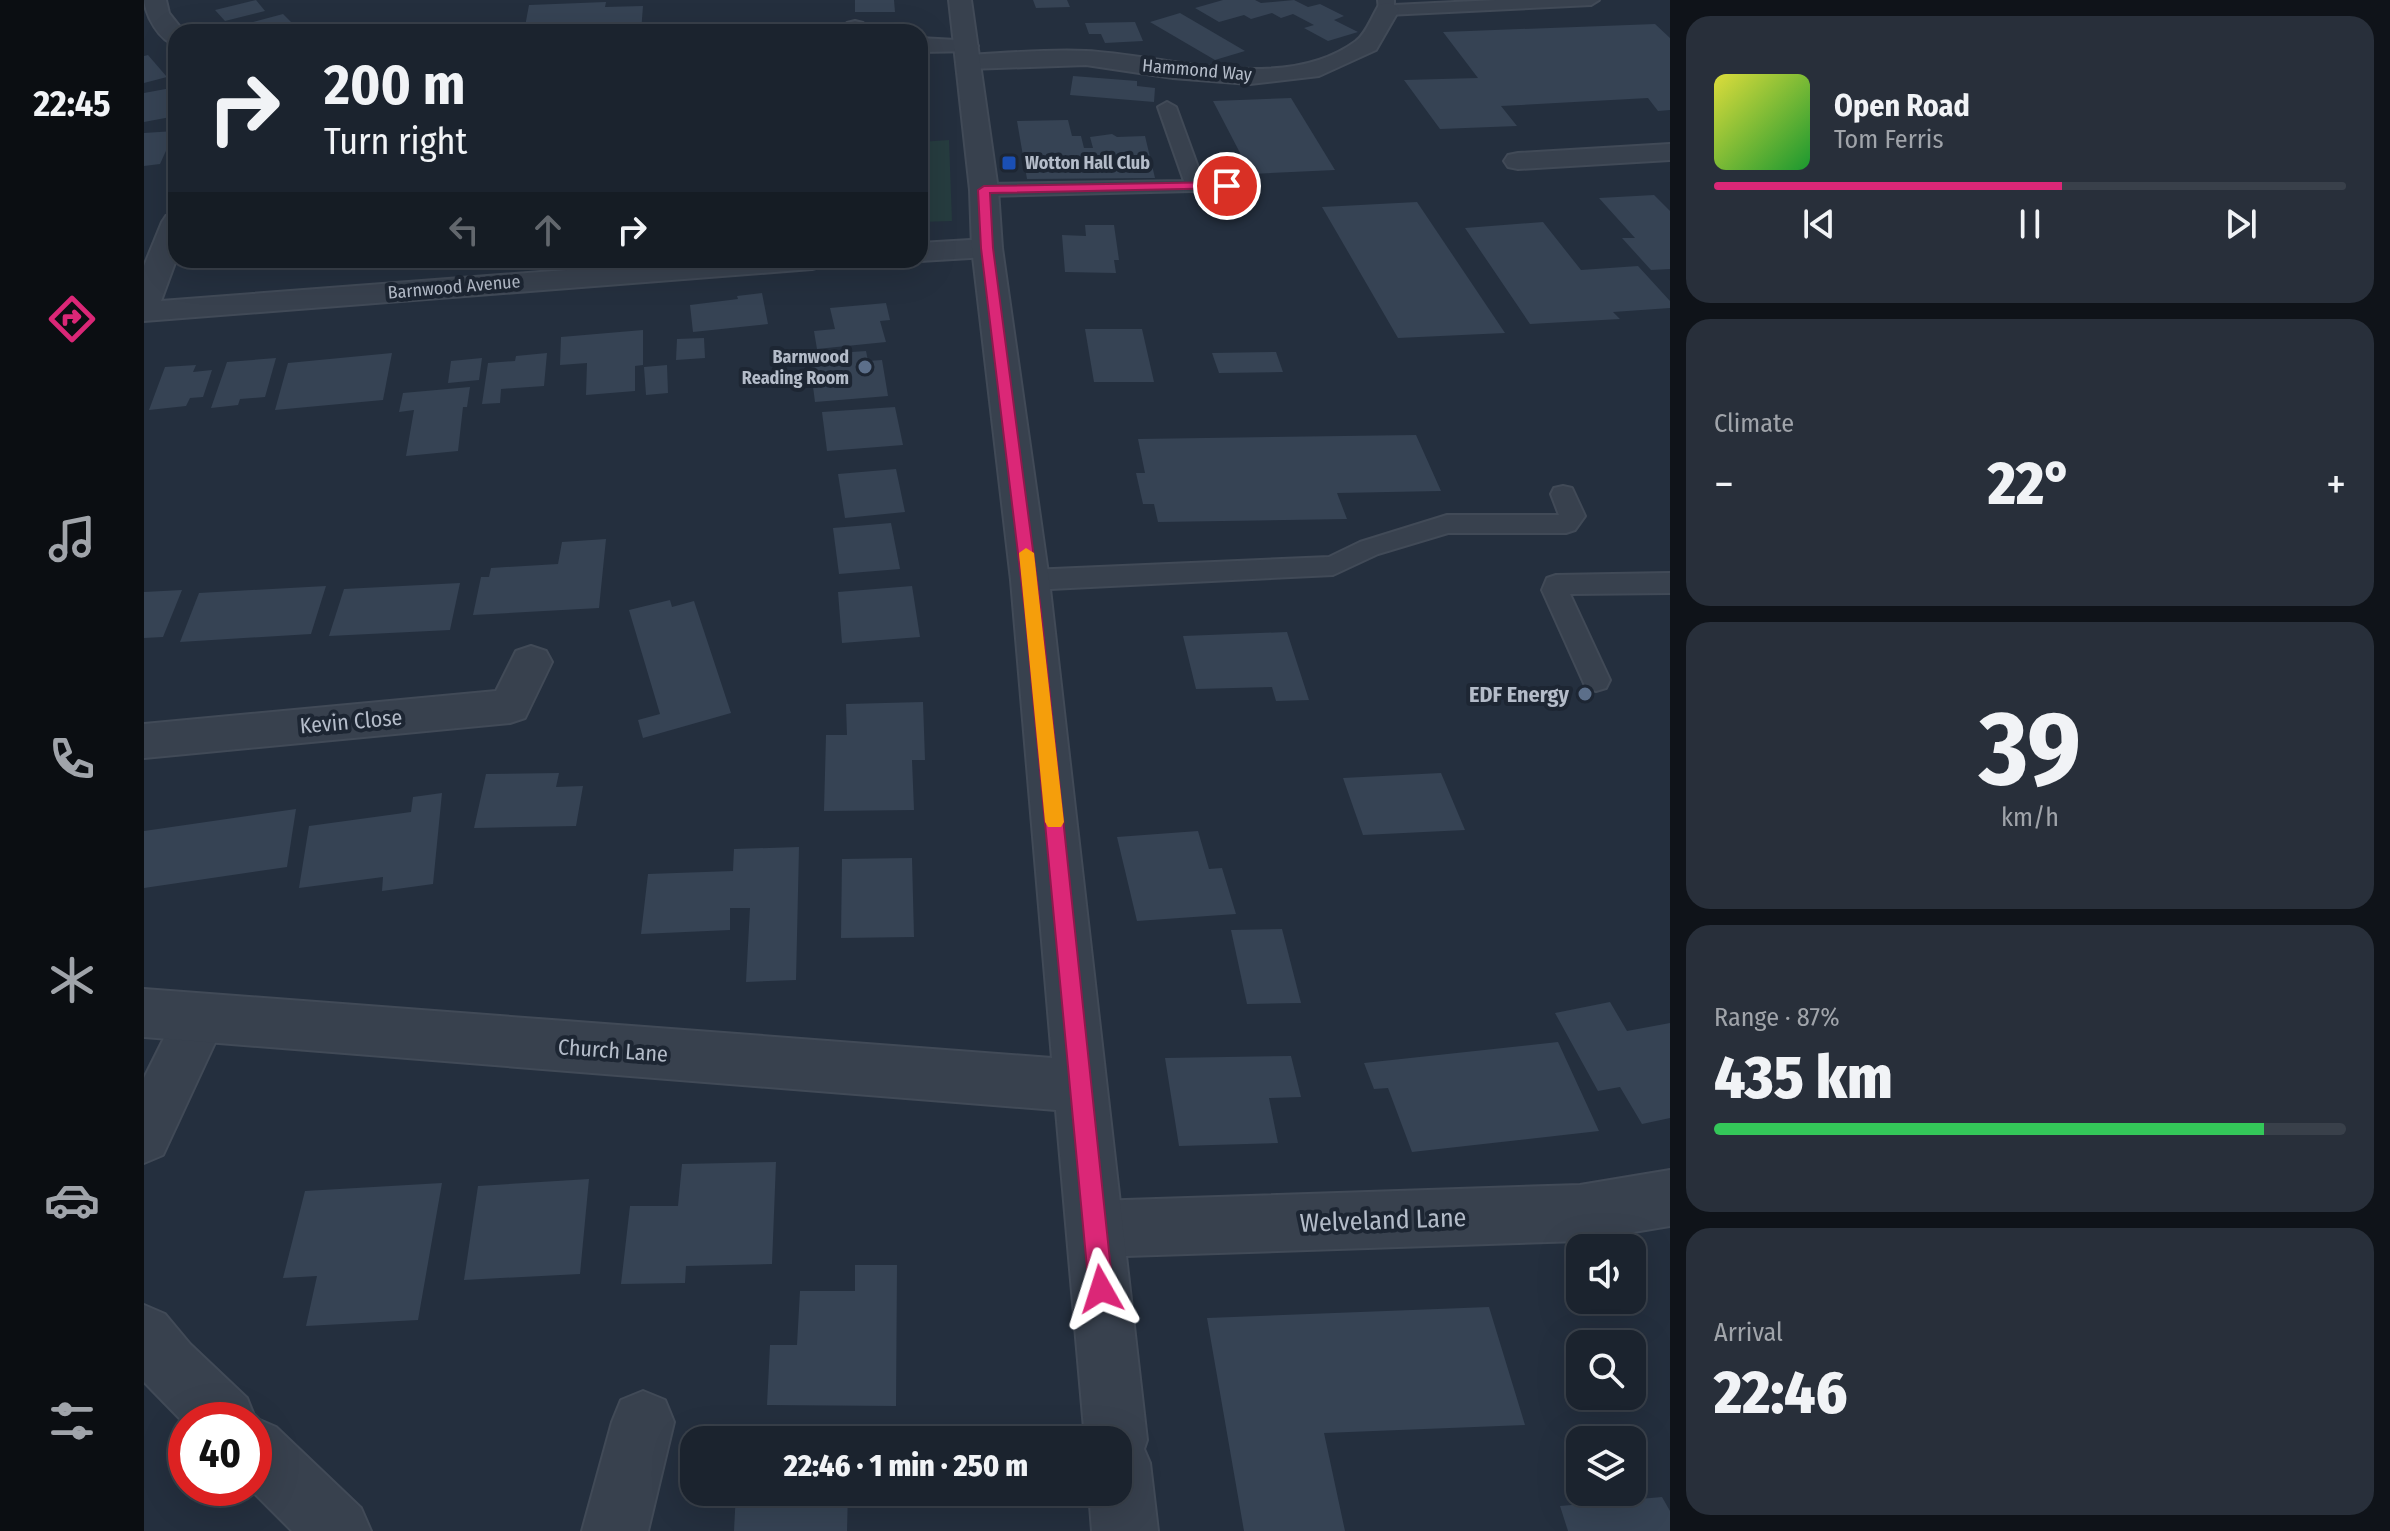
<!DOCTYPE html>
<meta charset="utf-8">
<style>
body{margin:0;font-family:"Fira Sans Condensed",sans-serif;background:#282f3a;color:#f1f3f6;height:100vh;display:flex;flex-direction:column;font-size:30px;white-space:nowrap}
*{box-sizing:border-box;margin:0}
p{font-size:26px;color:#a0a4aa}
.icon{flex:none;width:44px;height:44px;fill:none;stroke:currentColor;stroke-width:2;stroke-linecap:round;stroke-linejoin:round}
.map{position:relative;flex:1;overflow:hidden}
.panel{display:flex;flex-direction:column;gap:16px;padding:16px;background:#0f1319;width:720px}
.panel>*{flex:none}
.top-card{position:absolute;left:24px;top:24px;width:760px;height:244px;border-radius:24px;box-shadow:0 8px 32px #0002,0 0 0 2px #39404a;background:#1b232e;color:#f1f3f6;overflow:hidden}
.fabs{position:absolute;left:1422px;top:1234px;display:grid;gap:16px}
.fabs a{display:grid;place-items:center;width:80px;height:80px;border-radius:16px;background:#1b232e;box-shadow:0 8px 32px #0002,0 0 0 2px #39404a;font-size:40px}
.speed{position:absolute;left:24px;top:1402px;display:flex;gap:16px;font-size:40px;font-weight:700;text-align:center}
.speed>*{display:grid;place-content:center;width:104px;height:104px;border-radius:50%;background:#1b232e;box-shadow:0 8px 32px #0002,0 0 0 2px #39404a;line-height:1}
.speed .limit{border:12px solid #d22;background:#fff;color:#111}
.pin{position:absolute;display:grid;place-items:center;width:68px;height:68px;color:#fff;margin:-34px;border:4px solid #fff;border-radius:50%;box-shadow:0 2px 8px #0007}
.me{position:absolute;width:88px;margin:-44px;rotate:354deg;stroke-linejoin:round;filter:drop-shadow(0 0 6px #0008)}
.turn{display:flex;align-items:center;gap:28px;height:168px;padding:0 24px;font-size:36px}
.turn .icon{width:104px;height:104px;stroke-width:2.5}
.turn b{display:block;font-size:56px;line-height:68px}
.lanes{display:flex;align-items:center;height:76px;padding:0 24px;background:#0003;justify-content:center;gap:40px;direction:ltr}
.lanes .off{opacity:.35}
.big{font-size:60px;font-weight:800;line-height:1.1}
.panel .widget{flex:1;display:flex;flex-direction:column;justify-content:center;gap:12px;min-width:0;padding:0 28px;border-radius:24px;background:#282f3a}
.panel .dial{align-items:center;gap:0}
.dial b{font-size:104px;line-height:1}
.song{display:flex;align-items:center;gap:24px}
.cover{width:96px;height:96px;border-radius:12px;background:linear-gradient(135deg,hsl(60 70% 55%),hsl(130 70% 35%))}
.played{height:8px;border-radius:4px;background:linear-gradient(90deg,#db2777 55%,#39404a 55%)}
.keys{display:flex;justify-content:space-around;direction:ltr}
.heat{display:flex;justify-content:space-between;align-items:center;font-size:44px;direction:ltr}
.charge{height:12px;border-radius:6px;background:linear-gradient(90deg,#34c759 87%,#39404a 0)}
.trip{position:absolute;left:536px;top:1426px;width:452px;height:80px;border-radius:24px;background:#1b232e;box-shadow:0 8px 32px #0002,0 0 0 2px #39404a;font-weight:800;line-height:80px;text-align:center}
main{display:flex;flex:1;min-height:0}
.tabs{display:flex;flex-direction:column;width:144px;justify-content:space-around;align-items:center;background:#0b0e12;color:#a0a4aa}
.tabs .icon{width:56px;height:56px}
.tabs .selected{color:#db2777}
.tabs b{font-size:36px;color:#f1f3f6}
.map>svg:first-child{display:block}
.green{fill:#263c3f}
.building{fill:#364354}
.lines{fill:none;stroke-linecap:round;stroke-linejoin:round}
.service-casing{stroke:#414a57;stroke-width:4}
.minor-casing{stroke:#414a57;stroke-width:4}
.tertiary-casing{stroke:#414a57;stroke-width:4}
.service{fill:#38414e;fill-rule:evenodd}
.minor{fill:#38414e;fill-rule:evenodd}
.tertiary{fill:#38414e;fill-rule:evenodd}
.route{fill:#db2777;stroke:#8e194d;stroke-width:2}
.slow{fill:#f59e0b}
.transit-dot{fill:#1a4fb4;stroke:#1d2633;stroke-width:3}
.service-dot{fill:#5c6f8a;stroke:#1d2633;stroke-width:3}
.labels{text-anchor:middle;stroke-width:8;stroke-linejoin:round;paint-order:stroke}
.far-street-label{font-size:18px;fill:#b4bcc9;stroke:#1d2633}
.far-poi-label{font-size:18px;font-weight:bold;fill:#b4bcc9;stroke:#1d2633;text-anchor:start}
.poi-label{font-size:22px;font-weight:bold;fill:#b4bcc9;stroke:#1d2633;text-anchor:end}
.street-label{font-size:22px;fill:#b4bcc9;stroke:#1d2633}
.near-street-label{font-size:26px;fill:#b4bcc9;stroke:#1d2633}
</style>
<main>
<nav class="tabs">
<b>22:45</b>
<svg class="icon selected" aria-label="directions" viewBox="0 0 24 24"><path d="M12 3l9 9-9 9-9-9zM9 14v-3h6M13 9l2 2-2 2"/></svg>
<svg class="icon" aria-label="music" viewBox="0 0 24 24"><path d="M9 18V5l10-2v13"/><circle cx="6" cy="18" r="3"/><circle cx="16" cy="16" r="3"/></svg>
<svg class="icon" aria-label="phone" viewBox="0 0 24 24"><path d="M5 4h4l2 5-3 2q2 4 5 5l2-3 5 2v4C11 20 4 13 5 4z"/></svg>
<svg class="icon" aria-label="climate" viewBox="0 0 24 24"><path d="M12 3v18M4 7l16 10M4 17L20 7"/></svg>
<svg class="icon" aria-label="car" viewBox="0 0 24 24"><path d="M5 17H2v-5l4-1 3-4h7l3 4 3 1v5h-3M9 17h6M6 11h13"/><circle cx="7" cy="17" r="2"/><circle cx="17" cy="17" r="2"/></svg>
<svg class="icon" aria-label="filters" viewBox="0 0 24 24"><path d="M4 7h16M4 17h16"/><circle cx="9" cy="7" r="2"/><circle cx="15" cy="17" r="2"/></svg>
</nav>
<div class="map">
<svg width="1526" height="1531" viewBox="0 0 1526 1531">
<rect width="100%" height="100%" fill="#242f3e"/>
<polygon class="green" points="805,140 808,221 776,222 776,142"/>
<g class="building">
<polygon points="112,0 121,11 81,21 71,10"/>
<polygon points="711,0 750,0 751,12 711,12"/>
<polygon points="889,0 923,0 926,7 892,8"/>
<polygon points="1079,0 1111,0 1117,3 1150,0 1164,7 1176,4 1200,16 1190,20 1214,32 1184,41 1160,28 1170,25 1149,14 1137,18 1128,13 1107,19 1100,15 1075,22 1051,8"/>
<polygon points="462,2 461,7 499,6 497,32 380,32 385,5"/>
<polygon points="1036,13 1101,51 1071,60 1006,22"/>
<polygon points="139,14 157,32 90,32 86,28"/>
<polygon points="991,22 999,41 961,43 957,34 945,34 941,23"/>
<polygon points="1511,24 1526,38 1526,110 1514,111 1504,98 1357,106 1373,126 1296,129 1260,80 1334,78 1299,32"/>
<polygon points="595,26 639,26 638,32 593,32"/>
<polygon points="4,55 23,77 0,83 0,56"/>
<polygon points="929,76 993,81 993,86 1011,88 1010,102 926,95"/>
<polygon points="27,88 32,116 0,122 0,93"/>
<polygon points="1147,98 1191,170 1107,174 1069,101"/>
<polygon points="776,107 780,107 785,142 776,142"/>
<polygon points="924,120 928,136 937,136 940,148 949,148 946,137 968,134 973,137 1001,136 1011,178 883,179 873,121"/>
<polygon points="31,131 16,164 0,166 0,133"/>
<polygon points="1510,195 1526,211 1526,269 1507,270 1478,238 1491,238 1455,198"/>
<polygon points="1273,202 1361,333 1254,338 1178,207"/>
<polygon points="1399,222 1437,270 1494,266 1526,301 1526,308 1469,312 1476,319 1386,324 1321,228"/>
<polygon points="941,225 970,225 975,260 970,260 972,273 921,272 918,235 942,236"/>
<polygon points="618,293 624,324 549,332 546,305 594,299 593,296"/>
<polygon points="742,303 746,320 736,321 742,342 673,349 670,331 691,329 686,308"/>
<polygon points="941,329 998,329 1010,382 950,382"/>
<polygon points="499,330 499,365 491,366 491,391 442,395 443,363 416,365 417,337"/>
<polygon points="560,338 561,358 532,360 533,339"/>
<polygon points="722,351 724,361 738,360 744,396 671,402 665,355"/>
<polygon points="1132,352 1139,372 1075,373 1068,353"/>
<polygon points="248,353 239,400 131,410 144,363"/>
<polygon points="403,353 400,386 357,389 356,403 338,404 344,363 371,361 372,356"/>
<polygon points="132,358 121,397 96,399 94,405 67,408 83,362"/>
<polygon points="338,358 335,380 304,383 307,361"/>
<polygon points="52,365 49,372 68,370 59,397 46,398 42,406 5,410 21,367"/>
<polygon points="523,365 524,393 502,395 500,367"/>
<polygon points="326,387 323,407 319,407 314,451 262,456 270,410 255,412 259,393"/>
<polygon points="751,407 759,445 683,451 678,412"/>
<polygon points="1272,435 1297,491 1193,493 1203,519 1014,522 1010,504 999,504 992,473 1001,473 994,439"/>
<polygon points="752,469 761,512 701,518 694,474"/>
<polygon points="747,523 756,569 695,574 689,528"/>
<polygon points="462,539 455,608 329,615 337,577 345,577 347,568 414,564 418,542"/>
<polygon points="316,583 306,630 185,636 200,589"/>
<polygon points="182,586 167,634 36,642 55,593"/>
<polygon points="768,586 776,637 698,643 694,592"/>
<polygon points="38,590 19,637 0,638 0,592"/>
<polygon points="526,600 528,607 550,601 587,713 499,738 494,720 516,714 485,610"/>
<polygon points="1143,632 1165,700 1132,701 1128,687 1052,689 1039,636"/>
<polygon points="779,702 781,760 768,760 770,810 680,811 682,735 703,735 702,704"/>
<polygon points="415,773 412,787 439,786 432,826 330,828 342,774"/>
<polygon points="1297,773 1321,830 1219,835 1199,778"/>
<polygon points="298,793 289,884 238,891 239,877 155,888 165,826 267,812 269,797"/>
<polygon points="152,809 143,867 0,888 0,831"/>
<polygon points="1054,831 1065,869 1078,868 1092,914 993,921 973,837"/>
<polygon points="655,847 652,980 602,982 606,908 586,908 586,930 497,934 504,874 589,871 590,849"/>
<polygon points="768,858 770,937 697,938 698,859"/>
<polygon points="1138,929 1157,1003 1103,1004 1087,930"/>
<polygon points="1466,1002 1483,1031 1526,1023 1526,1118 1498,1124 1476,1087 1454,1091 1411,1013"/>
<polygon points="1414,1042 1455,1131 1268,1152 1244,1088 1230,1089 1220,1063"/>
<polygon points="1147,1056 1157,1097 1125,1098 1134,1143 1035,1146 1021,1058"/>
<polygon points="632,1162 628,1264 542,1266 541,1283 477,1284 486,1206 534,1206 538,1164"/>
<polygon points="445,1179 436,1274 320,1280 334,1186"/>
<polygon points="298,1183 274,1320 162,1326 173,1276 139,1278 161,1191"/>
<polygon points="711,1265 753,1265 752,1406 623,1405 626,1345 653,1345 656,1291 711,1291"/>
<polygon points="1345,1307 1381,1425 1180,1433 1201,1531 1100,1531 1063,1318"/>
<polygon points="592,1492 704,1492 703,1531 590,1531"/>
<polygon points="1518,1497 1526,1511 1526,1531 1424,1531 1416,1506"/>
</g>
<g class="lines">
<g class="service-casing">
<g id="service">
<polygon points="1234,0 1250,0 1250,5 1352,0 1455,0 1447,5 1243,15 1235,10"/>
<polygon points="1023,102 1032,107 1059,181 1090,182 1093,186 1090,190 840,196 830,190 840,184 1040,181 1014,107"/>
<polygon points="1419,486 1428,488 1441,516 1431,530 1422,533 1304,533 1234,554 1189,575 886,590 877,587 873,580 877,573 886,570 1185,557 1216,542 1303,515 1415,515 1407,494 1410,488"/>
<polygon points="1526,573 1526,593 1426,594 1466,680 1462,688 1452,691 1442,688 1398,590 1403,578 1412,575"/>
</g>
</g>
<g class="minor-casing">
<g id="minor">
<path d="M0 0H22L25 13 40 32H32V45C15 41 2 16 0 0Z"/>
<path d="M1243 3 1251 5 1255 10 1232 50 1175 76 1106 84 1029 78 942 65 825 69 816 67 813 62 816 57 825 55C863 53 903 49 942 51 1023 55 1139 95 1212 41 1222 34 1228 16 1235 5Z"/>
<polygon points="711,21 719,23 723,32 699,32 703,23"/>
<polygon points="776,38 830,41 834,46 830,51 776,52"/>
<polygon points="1526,144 1526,160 1374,169 1364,167 1360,161 1364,155 1374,153"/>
<polygon points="32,213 32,260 17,301 552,260 683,260 679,266 668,269 0,321 0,266 18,222 22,216"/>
<polygon points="843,239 853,242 858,248 853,254 843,257 776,261 772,260 776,260 776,243"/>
<polygon points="387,646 402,651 408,662 381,718 366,723 0,758 0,724 352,691 372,651"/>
<polygon points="56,995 74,1002 82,1019 19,1155 0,1163 0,1078 38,1002"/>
<polygon points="1526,1170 1526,1226 1436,1241 951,1257 931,1249 923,1229 931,1209 951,1201 1436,1185"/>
<polygon points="0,1305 21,1314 46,1344 103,1398 111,1418 132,1427 217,1508 227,1531 148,1531 105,1488 110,1488 110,1420 42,1420 42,1425 4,1386 0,1382"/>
<polygon points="499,1391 521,1400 530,1422 504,1531 438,1531 468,1422 477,1400"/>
</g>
</g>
<g class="tertiary-casing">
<polygon id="tertiary" points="805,0 827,0 854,190 858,248 905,580 1003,1440 1000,1449 1006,1463 1014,1531 948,1531 945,1492 974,1492 974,1440 941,1440 912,1110 0,1037 0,989 908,1058 867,580 828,248 826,190"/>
</g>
<use href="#service" class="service"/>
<use href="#minor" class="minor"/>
<use href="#tertiary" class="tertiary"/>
</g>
<polygon class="route" points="1083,182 1089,186 1087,188 846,193 849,248 897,611 969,1289 966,1298 957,1301 948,1298 945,1289 881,611 837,248 834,190 840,186"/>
<polygon class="slow" points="882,548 890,553 920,822 917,827 904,827 901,822 875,553"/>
<rect class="transit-dot" x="857" y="155" width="16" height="16" rx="4"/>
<g class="service-dot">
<circle cx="721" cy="367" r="8"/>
<circle cx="1441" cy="694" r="8"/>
</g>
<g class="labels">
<g class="far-street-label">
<text transform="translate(1053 70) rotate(5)" y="6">Hammond Way</text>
<text transform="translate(310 287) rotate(-5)" y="6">Barnwood Avenue</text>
</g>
<g class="far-poi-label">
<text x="881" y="169">Wotton Hall Club</text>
<text x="705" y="363" text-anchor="end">Barnwood<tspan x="705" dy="21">Reading Room</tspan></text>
</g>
<g class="poi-label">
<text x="1425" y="702">EDF Energy</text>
</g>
<g class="street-label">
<text transform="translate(207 721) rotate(-5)" y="8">Kevin Close</text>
<text transform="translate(469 1050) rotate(4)" y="8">Church Lane</text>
</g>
<g class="near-street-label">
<text transform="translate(1239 1220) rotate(-2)" y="9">Welveland Lane</text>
</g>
</g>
</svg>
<div class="fabs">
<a><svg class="icon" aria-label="sound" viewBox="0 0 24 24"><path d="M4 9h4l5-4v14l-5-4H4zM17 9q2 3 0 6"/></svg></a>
<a><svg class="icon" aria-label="search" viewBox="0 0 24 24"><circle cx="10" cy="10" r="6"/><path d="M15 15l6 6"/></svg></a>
<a><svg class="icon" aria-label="layers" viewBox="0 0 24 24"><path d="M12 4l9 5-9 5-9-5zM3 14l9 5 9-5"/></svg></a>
</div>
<div class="speed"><div class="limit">40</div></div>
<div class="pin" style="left:1083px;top:186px;background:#d93025"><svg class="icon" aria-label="arrive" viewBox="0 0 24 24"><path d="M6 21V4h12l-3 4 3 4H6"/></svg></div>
<svg class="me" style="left:957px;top:1289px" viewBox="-20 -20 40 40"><path d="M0-17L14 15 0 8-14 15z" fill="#db2777" stroke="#fff" stroke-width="4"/></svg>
<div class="trip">22:46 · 1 min · 250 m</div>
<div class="top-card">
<div class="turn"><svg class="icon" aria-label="right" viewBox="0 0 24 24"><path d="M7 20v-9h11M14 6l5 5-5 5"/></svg><div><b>200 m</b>Turn right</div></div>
<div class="lanes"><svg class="icon off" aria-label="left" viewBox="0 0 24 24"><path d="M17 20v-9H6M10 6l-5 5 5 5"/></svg><svg class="icon off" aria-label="ahead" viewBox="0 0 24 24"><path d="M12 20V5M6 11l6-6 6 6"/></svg><svg class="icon" aria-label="right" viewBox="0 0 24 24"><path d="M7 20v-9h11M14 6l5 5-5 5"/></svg></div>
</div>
</div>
<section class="panel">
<div class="widget">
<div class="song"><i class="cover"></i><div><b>Open Road</b><p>Tom Ferris</p></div></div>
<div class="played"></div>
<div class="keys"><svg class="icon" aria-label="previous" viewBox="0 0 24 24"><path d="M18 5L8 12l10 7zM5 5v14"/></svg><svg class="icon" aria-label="pause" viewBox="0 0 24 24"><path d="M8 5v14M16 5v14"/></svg><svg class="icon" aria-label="next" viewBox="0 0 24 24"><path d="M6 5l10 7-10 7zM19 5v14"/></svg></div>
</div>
<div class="widget"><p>Climate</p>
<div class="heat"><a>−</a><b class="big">22°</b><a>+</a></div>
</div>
<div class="widget dial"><b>39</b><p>km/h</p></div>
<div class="widget"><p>Range · 87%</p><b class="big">435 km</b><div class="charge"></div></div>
<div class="widget"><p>Arrival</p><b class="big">22:46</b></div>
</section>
</main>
